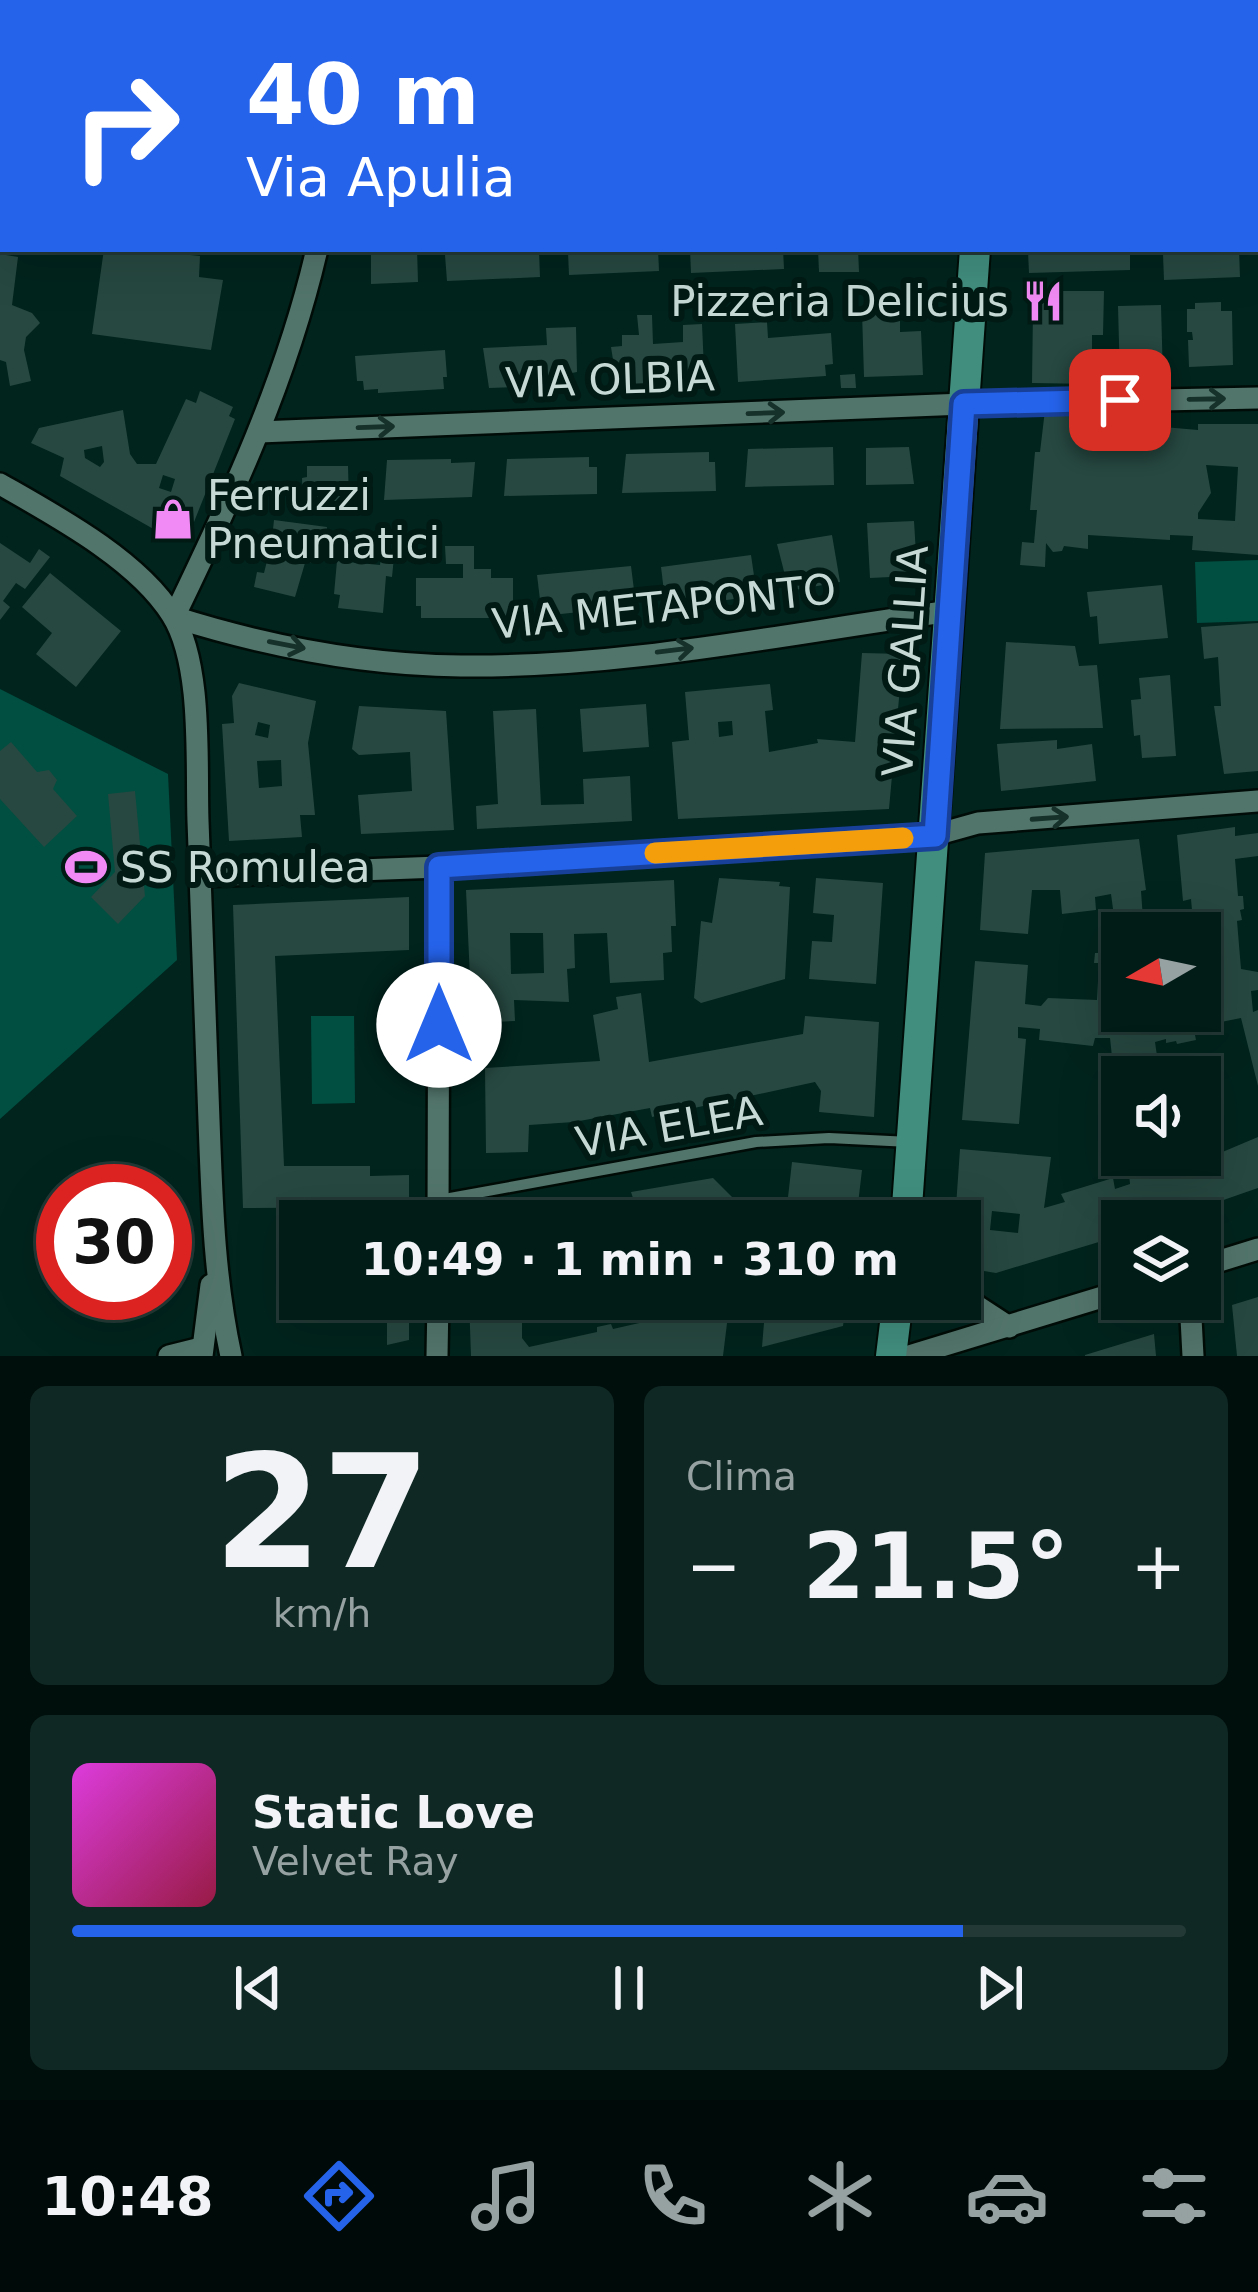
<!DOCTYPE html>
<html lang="it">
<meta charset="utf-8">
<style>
body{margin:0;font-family:"DejaVu Sans",sans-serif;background:#0f2823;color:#f1f3f6;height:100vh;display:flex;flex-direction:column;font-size:45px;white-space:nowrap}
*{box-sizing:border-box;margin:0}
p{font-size:39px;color:#96a1a1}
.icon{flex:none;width:66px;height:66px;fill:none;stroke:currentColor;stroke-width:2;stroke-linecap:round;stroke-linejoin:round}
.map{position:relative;height:1356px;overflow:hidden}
.drawer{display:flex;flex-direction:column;gap:30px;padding:30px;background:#010f0c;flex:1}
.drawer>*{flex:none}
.top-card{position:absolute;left:0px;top:0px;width:1260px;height:252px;box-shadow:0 12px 48px #0002,0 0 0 3px #233935;background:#2563eb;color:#fff;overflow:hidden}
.needle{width:78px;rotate:261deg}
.controls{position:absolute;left:1101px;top:912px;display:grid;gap:24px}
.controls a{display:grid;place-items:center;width:120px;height:120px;border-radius:0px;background:#011b16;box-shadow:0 12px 48px #0002,0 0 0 3px #233935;font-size:60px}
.speed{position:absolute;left:36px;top:1164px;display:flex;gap:24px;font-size:60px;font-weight:700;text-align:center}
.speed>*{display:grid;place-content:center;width:156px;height:156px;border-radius:50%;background:#011b16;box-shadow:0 12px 48px #0002,0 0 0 3px #233935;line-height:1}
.speed .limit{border:18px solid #d22;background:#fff;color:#111}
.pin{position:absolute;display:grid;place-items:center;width:102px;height:102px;color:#fff;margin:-51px;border-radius:24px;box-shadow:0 6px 18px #0006}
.me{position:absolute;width:132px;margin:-66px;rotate:0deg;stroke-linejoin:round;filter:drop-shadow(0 0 9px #0008)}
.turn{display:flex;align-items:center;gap:42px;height:252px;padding:0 48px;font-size:54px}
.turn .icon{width:156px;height:156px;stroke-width:2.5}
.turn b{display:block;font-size:84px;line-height:102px}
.big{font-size:90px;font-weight:800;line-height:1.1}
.drawer .tile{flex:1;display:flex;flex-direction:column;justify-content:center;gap:18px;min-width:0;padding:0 42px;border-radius:18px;background:#0f2823}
.drawer .dial{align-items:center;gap:0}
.dial b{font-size:156px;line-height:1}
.song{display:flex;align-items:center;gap:36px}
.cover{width:144px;height:144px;border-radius:18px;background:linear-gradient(135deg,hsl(300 70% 55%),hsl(340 70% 35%))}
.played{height:12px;border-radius:6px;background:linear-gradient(90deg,#2563eb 80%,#233935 80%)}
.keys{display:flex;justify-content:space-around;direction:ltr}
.heat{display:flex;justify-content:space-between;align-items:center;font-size:66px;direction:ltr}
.drawer .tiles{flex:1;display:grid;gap:30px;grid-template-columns:1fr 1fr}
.tile:last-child{grid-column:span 2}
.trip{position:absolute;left:279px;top:1200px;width:702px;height:120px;border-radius:0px;background:#011b16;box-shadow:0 12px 48px #0002,0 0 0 3px #233935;font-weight:800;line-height:120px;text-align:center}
.tabs{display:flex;height:192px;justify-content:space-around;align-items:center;background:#000b09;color:#96a1a1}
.tabs .icon{width:84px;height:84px}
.tabs .current{color:#2563eb}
.tabs b{font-size:54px;color:#f1f3f6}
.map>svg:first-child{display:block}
.green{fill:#004f41}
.building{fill:#264840;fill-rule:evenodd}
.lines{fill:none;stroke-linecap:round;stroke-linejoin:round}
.service-casing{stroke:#000c07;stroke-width:15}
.minor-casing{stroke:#000c07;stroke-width:26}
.secondary-casing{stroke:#000c07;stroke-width:34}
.service{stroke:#52756b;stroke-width:10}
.minor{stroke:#52756b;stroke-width:21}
.secondary{stroke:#418e7e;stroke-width:30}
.oneway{stroke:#15312a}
.route-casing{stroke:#184099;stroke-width:30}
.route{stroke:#2563eb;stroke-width:21}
.slow{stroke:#f59e0b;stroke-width:21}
.labels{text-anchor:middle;stroke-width:12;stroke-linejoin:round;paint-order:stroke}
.poi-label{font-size:42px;fill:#c6d9d4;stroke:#011a14;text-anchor:start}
.street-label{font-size:42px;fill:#c6d9d4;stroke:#011a14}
</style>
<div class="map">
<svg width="1258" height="1356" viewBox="0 0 1258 1356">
<rect width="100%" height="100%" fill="#01241d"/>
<g class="green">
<polygon points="1258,560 1258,621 1197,623 1195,562"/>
<polygon points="0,689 168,774 177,960 0,1119"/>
<polygon points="311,1016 354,1016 355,1103 312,1104"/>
</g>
<g class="building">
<polygon points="104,249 171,249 171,253 200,256 199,277 223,280 211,350 92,334"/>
<polygon points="378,249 417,249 418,282 371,284 371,252"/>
<polygon points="451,249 535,249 539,251 540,277 447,281 445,255 451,254"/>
<polygon points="573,249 658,249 659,271 569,275 568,252"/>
<polygon points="690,249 783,249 784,269 691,273"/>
<polygon points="818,249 858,249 859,272 819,272"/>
<polygon points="1035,249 1130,249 1130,270 1029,273 1028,251"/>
<polygon points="1173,249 1239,249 1240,277 1164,280 1163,254 1173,253"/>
<polygon points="0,254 18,257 12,305 32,313 40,323 26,337 24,350 31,381 10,386 6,362 0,360"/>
<polygon points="1041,291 1104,291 1103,335 1092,335 1092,384 1032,383 1033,309 1042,309"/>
<polygon points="1221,302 1221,311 1232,311 1233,365 1189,367 1188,340 1193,340 1192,332 1187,332 1187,309 1195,309 1195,303"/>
<polygon points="1161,305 1163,379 1120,381 1118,306"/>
<polygon points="862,312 900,317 900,332 921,331 923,375 864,377"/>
<polygon points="637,315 652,315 653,344 683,342 683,325 702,324 704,369 698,369 699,381 617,385 611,347 622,346 622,335 639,335"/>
<polygon points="767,322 768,338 831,333 833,364 825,365 826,376 738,382 735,324"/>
<polygon points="576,327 577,372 572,373 572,385 489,388 483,348 547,345 546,328"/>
<polygon points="445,350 447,377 443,377 444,389 378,393 378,389 364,390 363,381 357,381 355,356"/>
<polygon points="855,374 856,388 841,388 840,375"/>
<path d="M200 391 233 407 229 416 235 419 194 522 157 531 60 476 64 458 31 443 39 428 123 410 130 454 137 464H156L186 399 196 403ZM102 446 104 462 100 467 85 458 84 450ZM163 475 175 479 171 492 159 488Z"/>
<path d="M1045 410H1105L1104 437 1136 439 1143 418 1152 419V426L1198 430V424H1258V555L1192 550 1193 536 1170 535V540L1088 535V549L1064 546 1062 551 1053 552 1046 543 1045 567 1020 565 1022 542 1034 543 1037 510H1030L1035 452H1040ZM1206 465 1238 467 1235 521 1198 519V513L1211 493Z"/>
<polygon points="833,447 834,485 745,487 748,449"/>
<polygon points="909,447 914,484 866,485 866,448"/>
<polygon points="709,452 709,462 715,462 716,491 622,493 626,454"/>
<polygon points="589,457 589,467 597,467 597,494 504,496 507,459"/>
<polygon points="451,459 451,463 475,462 472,497 384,500 387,460"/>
<polygon points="307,466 348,466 349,502 303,503 302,478 307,477"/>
<polygon points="274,520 327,527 324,559 312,556 311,563 305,563 295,597 254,587 257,572 264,573 269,553 288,557 290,542 272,539"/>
<polygon points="914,521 916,554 910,554 911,576 870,578 867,523"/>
<polygon points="832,535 840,582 789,591 777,544"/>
<polygon points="0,543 30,563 39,549 50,557 25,589 16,583 3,601 10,607 0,620"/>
<polygon points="445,546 474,546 474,569 491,569 491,578 513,578 513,606 508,606 508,618 421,618 421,606 416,606 416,578 463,578 463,564 446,564"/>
<polygon points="751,555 757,596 666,608 661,567"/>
<polygon points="381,556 394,557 392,577 386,576 383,613 338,608 340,595 334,594 337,561 380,565"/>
<polygon points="631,566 636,606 542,616 537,575"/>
<polygon points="50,573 121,631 76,687 36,654 52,633 22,607"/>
<polygon points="1162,585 1168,638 1099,644 1097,616 1090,617 1087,592"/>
<polygon points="1258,623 1258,771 1224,774 1214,706 1221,706 1218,657 1204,659 1201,627"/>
<polygon points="1006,642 1075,646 1079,666 1097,665 1103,728 1000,729"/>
<path d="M862 653 903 654 889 809 678 819 672 742 689 740 685 692 770 684 773 710 765 711 769 752 818 743 817 739 855 742ZM732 721 733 735 719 737 718 722Z"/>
<polygon points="1170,675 1176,756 1142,758 1140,735 1134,736 1131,700 1141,699 1139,678"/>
<path d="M239 683 316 701 308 743 315 815H300L302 837 229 841 222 724 234 723 232 696ZM258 722 270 725 268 738 255 735ZM281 760 282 786 259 788 257 761Z"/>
<polygon points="646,704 649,747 583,752 580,709"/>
<polygon points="359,706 446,711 454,830 361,834 358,795 412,791 410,752 359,755 352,749"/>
<polygon points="536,709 541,805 584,804 583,779 630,776 632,821 477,829 476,806 498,804 493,711"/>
<polygon points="1057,740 1057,749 1092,744 1096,781 1001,791 997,744"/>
<polygon points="11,742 37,772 49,770 57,780 53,789 77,816 44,847 0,799 0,751"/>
<polygon points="135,791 145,896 118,924 91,897 115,872 108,794"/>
<path d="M1235 827V836L1258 833V856L1235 859 1238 896H1243L1244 909 1240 910 1242 920 1237 921 1241 969 1258 972V990L1251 991 1253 1012 1258 1010V1086L1241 1018 1216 1023 1218 1031 1195 1035 1196 1040 1177 1044 1176 1041 1166 1043V1039L1155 1042 1160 1077H1122V1155H1167L1169 1167 1178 1165 1177 1158 1200 1155 1211 1149 1213 1156 1258 1137V1188L1163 1221H1122V1235L996 1273 978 1270 960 1256V1221H955L960 1149 1051 1157 1044 1208 1065 1202 1061 1194 1113 1178 1115 1189 1130 1184 1128 1164 1119 1165 1116 1114H1110L1108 1085H1115L1110 1038H1095L1093 1046 1039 1040 1040 1029 1018 1027V1038L1026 1039 1019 1124 962 1120 975 961 1028 965 1025 1004 1041 1006 1048 998 1097 1000 1099 963H1094L1095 953H1101L1103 936 1098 911 1113 909 1111 894 1095 897 1096 910 1062 914 1060 890H1032L1028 934 980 930 985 853 1139 839 1146 890 1141 891 1144 933H1122V995L1117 1025 1134 1027V1011H1200V992L1210 990 1204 958 1200 959V933H1194L1191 899 1183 901 1177 835ZM992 1211 1020 1214 1018 1233 990 1230Z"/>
<polygon points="719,878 780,882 779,886 790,887 785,979 701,1003 694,998 701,921 712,923"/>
<polygon points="816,878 883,883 876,984 809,979 812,941 832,942 834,915 813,913"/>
<path d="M674 880 676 926H671L672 952 663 953 664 980 610 983 607 933 574 934 575 968 567 969 569 1002 514 1000 515 1021 472 1023 466 890ZM510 933H543L544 973 511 974Z"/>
<polygon points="409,897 409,950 275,956 284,1166 370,1166 370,1176 409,1175 409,1221 387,1221 387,1207 243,1208 233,905"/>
<polygon points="641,993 649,1062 803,1034 805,1016 879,1022 874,1117 819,1112 821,1091 815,1082 652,1117 650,1108 574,1122 529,1125 528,1152 486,1153 485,1068 600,1061 593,1015 618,1009 616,997"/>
<polygon points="792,1162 862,1170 856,1221 806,1221 807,1208 787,1206"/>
<polygon points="713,1178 733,1198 732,1221 467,1221 470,1214 552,1203 560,1209 633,1198 631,1192"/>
<polygon points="1258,1297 1258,1356 1237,1356 1232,1305"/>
<polygon points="387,1299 409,1299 409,1340 387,1345"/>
<polygon points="469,1299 522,1299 522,1338 529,1347 597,1332 597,1327 611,1324 613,1329 670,1316 677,1299 720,1299 718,1314 728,1315 723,1356 471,1356"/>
<polygon points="766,1299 846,1303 843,1326 762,1347"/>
<polygon points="1154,1334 1156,1356 1085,1356 1085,1355"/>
</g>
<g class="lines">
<g class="service-casing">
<polyline id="service" points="439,1200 756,1142 829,1138 910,1142"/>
</g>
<g class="minor-casing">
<g id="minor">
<polyline points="122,0 125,3"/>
<polyline points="495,0 495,3"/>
<polyline points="1257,168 1258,168"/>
<polyline points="259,432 964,404 1258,398"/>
<path d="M0 484C56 516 138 560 172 615 203 664 196 764 198 821 202 921 205 1021 209 1121 212 1201 214 1278 231 1356"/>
<path d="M174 617C266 646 364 665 461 666 625 668 789 633 951 611"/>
<path d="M174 617C232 497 287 379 317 249"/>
<polyline points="200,876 439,867 935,835 978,823 1258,801"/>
<polyline points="438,1221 439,867"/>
<polyline points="1200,1267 1258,1249"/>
<polyline points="960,1295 1009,1327"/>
<polyline points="1190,1299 1193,1356"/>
<polyline points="169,1356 201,1348"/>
<polyline points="202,1356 211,1285"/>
<polyline points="437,1356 438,1299"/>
<polyline points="909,1356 1122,1291"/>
</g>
</g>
<g class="secondary-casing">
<g id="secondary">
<polyline points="991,3 991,0"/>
<polyline points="906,1221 975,249"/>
<polyline points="891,1356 898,1299"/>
</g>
</g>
<use href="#service" class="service"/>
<use href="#minor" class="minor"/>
<use href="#secondary" class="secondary"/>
</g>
<defs><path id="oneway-shaft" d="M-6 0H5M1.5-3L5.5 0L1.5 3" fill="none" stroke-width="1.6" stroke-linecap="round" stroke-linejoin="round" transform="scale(3)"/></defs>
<g class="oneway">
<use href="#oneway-shaft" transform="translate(1207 399) rotate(-1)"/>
<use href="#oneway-shaft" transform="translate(766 413) rotate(-2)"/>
<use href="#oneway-shaft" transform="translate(376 427) rotate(-2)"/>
<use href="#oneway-shaft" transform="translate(287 645) rotate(11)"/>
<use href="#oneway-shaft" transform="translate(675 650) rotate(-7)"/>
<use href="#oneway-shaft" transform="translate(1050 818) rotate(-4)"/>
</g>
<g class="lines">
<g class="route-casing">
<polyline id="route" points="439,1025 439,867 935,836 964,404 1120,400"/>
</g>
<use href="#route" class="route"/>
<polyline class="slow" points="655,853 903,838"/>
</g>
<defs>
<g id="restaurant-bare" transform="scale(3.24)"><path d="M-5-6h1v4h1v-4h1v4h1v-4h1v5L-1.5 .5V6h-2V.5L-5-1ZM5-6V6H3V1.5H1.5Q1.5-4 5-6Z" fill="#f18af4" stroke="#011a14" stroke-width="2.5" paint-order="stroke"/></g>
<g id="shop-bare" transform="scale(3.24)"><path d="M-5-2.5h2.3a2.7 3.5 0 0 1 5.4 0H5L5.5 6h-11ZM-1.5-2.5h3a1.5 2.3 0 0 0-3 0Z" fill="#f18af4" stroke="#011a14" stroke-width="2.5" paint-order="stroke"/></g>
<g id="stadium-bare" transform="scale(3.24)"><path d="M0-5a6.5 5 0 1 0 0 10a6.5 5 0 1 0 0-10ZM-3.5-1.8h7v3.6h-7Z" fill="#f18af4" stroke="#011a14" stroke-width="2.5" paint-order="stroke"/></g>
</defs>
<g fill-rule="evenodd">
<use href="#restaurant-bare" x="1043" y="301"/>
<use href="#shop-bare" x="173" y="519"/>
<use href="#stadium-bare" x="86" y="867"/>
</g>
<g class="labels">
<g class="poi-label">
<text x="1009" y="316" text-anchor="end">Pizzeria Delicius</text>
<text x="207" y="510">Ferruzzi<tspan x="207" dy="48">Pneumatici</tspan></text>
<text x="120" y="882">SS Romulea</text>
</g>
<g class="street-label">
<text transform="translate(610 379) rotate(-2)" y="15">VIA OLBIA</text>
<text transform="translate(664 606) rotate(-6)" y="15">VIA METAPONTO</text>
<text transform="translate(905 661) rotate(-86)" y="15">VIA GALLIA</text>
<text transform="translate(669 1126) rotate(-10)" y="15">VIA ELEA</text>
</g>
</g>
</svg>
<div class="controls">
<a><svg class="needle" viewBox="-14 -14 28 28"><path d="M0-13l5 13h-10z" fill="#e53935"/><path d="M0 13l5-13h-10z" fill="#96a1a1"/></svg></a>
<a><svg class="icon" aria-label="sound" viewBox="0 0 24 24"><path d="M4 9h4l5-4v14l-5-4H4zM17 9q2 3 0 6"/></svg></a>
<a><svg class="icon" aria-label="layers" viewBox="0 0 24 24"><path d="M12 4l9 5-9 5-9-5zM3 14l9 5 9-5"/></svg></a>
</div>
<div class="speed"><div class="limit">30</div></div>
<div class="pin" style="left:1120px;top:400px;background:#d93025"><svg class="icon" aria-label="arrive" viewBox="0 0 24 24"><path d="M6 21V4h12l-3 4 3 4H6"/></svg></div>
<svg class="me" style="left:439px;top:1025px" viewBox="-20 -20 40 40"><circle r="19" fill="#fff"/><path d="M0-13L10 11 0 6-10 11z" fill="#2563eb"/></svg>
<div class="trip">10:49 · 1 min · 310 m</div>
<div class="top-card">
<div class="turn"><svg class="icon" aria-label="right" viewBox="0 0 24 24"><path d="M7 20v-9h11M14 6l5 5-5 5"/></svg><div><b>40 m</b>Via Apulia</div></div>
</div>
</div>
<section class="drawer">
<div class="tiles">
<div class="tile dial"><b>27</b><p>km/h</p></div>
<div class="tile"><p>Clima</p>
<div class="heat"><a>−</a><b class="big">21.5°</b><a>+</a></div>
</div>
<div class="tile">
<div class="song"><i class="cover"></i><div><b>Static Love</b><p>Velvet Ray</p></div></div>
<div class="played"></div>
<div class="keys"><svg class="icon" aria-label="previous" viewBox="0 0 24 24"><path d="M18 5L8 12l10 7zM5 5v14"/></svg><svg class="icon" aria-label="pause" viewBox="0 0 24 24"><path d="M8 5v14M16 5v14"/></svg><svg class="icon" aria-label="next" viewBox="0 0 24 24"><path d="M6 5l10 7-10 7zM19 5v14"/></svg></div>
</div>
</div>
</section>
<nav class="tabs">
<b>10:48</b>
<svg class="icon current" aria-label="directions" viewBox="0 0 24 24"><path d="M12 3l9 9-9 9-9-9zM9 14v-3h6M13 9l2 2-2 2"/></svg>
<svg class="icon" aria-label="music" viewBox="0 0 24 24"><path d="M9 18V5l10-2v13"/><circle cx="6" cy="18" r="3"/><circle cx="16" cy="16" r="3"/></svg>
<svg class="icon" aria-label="phone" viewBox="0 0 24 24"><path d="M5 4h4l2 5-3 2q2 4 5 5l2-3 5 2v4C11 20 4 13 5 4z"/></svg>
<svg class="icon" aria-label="climate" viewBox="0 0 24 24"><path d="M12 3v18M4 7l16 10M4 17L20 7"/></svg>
<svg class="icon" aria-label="car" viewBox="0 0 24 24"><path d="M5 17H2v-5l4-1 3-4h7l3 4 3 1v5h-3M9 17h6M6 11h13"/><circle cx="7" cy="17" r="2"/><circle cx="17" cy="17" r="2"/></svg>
<svg class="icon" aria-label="filters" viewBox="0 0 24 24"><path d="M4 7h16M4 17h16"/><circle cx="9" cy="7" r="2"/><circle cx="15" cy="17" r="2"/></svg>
</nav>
